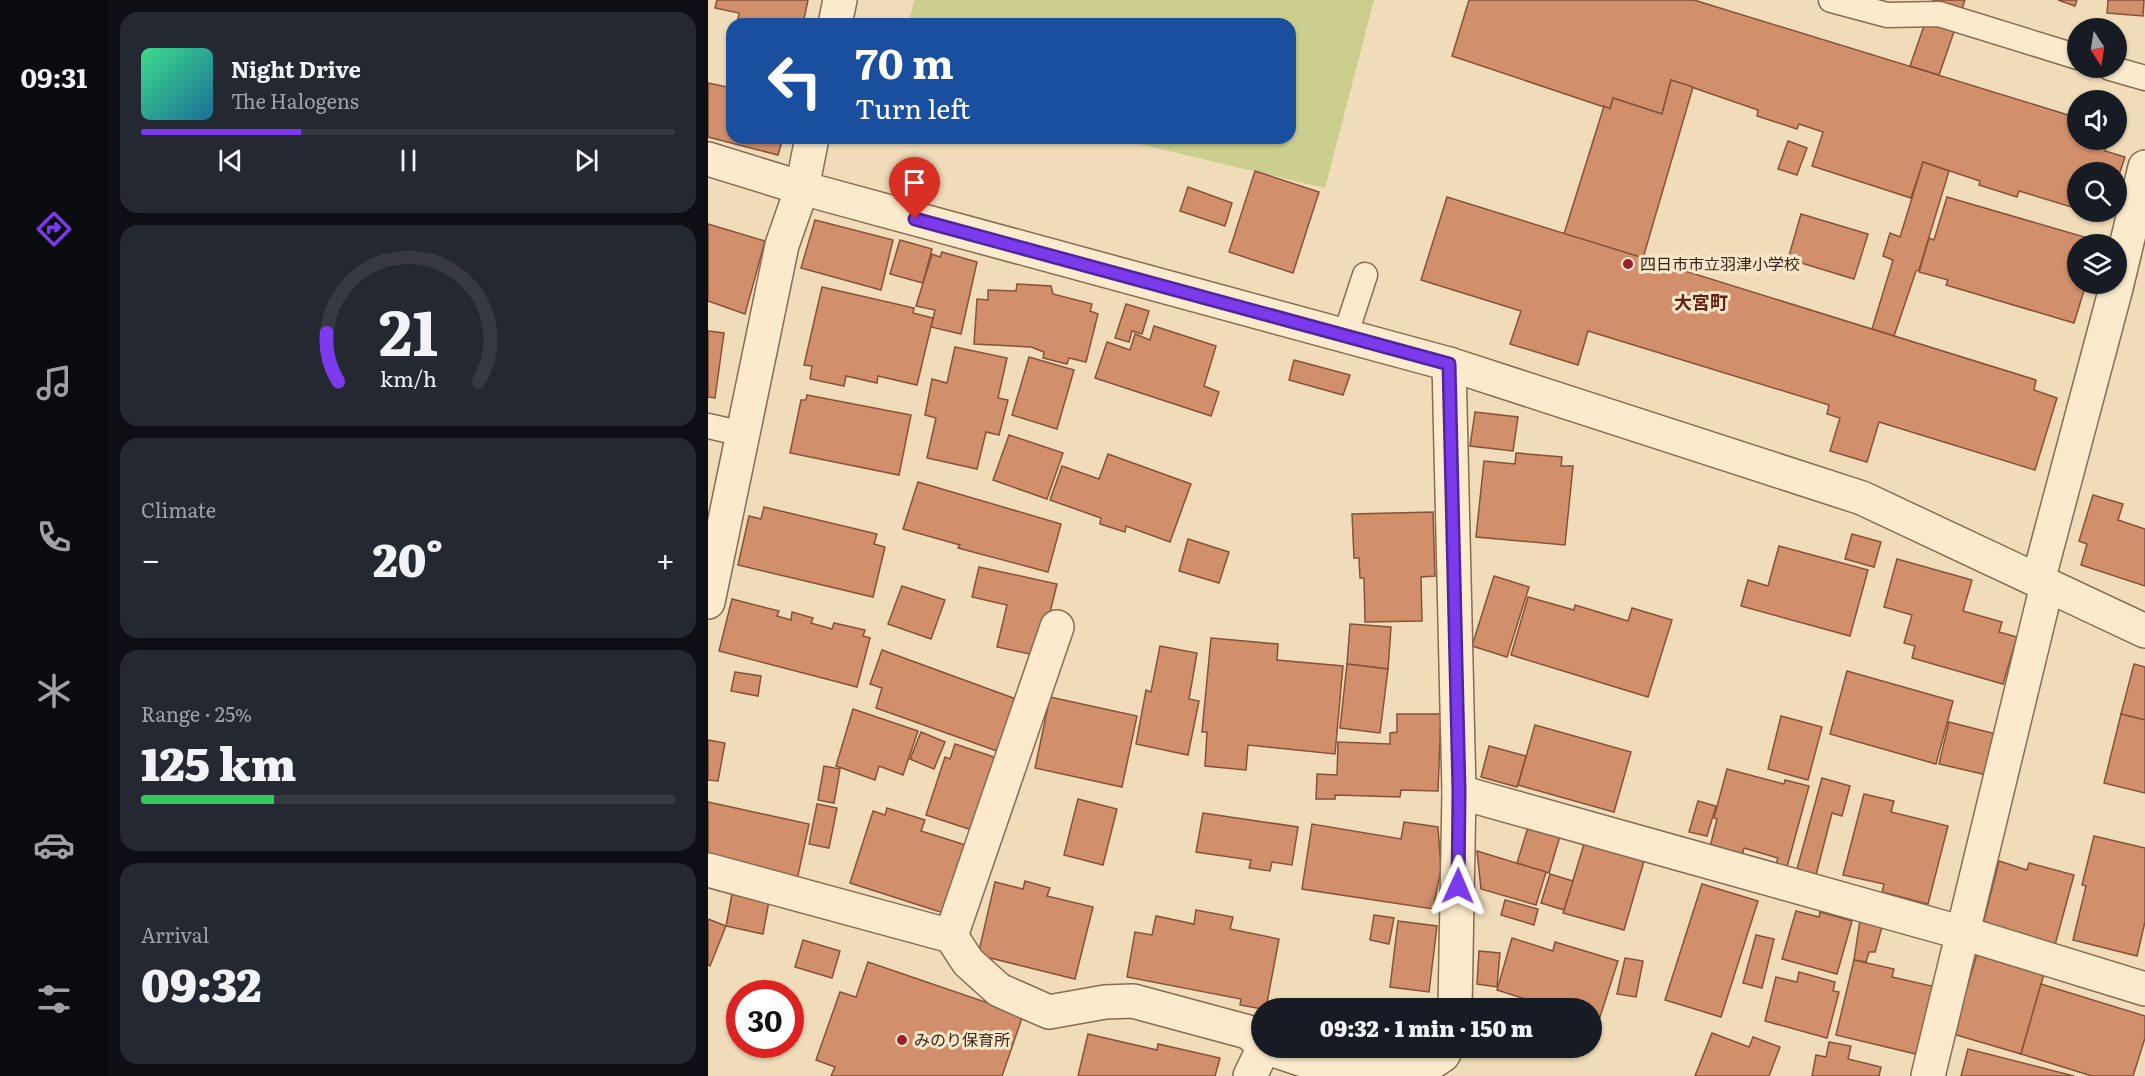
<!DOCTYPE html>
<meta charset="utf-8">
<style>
body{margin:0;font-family:Literata,"Noto Sans JP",serif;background:#242831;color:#f1f3f6;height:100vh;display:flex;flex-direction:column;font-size:22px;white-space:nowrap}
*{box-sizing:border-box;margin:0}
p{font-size:20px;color:#9ea1a6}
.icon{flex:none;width:33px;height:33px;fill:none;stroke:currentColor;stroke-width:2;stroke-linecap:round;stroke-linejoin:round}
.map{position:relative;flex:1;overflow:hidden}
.side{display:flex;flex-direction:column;gap:12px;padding:12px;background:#0d0f14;width:600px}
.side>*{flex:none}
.guide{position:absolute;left:18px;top:18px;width:570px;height:126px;border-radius:18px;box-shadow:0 2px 4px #0004;background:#1a4fa0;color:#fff;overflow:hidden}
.needle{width:39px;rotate:168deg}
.buttons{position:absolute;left:1359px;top:18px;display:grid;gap:12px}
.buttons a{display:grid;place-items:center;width:60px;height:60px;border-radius:50%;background:#171b24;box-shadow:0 2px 4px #0004;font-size:30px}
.speed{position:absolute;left:18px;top:980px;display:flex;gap:12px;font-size:30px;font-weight:700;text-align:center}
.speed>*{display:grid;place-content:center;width:78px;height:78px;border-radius:50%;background:#171b24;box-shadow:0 2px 4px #0004;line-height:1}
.speed .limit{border:9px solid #d22;background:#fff;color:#111}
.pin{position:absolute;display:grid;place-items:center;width:51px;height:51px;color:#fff;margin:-62px -26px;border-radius:50% 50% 50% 0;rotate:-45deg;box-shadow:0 0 6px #0007}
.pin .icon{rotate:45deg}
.me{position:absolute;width:66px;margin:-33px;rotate:1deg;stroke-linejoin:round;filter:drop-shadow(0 0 4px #0008)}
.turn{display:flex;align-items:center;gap:21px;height:126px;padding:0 30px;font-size:27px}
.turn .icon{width:78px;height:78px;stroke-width:2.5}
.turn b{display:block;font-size:42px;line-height:51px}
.big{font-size:45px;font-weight:800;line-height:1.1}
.side .tile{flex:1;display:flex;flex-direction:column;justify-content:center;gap:9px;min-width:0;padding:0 21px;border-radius:18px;background:#242831}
.side .dial{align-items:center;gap:0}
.dial svg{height:156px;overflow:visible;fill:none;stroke:#363941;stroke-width:7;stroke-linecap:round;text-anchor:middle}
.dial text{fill:#f1f3f6;stroke:none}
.song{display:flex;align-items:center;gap:18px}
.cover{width:72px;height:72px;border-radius:9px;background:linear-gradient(135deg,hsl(150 70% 55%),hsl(200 70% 35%))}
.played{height:6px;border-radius:3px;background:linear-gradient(90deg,#7c3aed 30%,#363941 30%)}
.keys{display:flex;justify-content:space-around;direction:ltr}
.heat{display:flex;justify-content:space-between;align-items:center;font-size:33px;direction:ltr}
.charge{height:9px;border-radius:4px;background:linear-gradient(90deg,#34c759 25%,#363941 0)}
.trip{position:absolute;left:543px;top:998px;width:351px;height:60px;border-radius:30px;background:#171b24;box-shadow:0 2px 4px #0004;font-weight:800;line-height:60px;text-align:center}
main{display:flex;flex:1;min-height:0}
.dock{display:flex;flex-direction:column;width:108px;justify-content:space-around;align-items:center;background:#090b0e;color:#9ea1a6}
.dock .icon{width:42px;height:42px}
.dock .on{color:#7c3aed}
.dock b{font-size:27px;color:#f1f3f6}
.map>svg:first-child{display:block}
.green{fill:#cbce8d}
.building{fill:#d18f6c;stroke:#875238;stroke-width:1.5}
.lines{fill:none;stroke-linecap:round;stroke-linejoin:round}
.lane-casing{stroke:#876b53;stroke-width:27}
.street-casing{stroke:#876b53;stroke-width:36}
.lane{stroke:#fbeacc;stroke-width:24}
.street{stroke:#fbeacc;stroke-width:33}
.route-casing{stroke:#51269a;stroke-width:15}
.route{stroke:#7c3aed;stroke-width:10}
.poi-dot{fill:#992029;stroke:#f7e6c9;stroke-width:2}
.labels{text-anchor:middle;stroke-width:6;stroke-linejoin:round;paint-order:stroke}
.poi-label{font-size:16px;fill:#352519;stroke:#f7e6c9;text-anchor:start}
.neighbourhood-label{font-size:18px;font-weight:bold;fill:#642116;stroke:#f7e6c9}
</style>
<main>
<nav class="dock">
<b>09:31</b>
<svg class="icon on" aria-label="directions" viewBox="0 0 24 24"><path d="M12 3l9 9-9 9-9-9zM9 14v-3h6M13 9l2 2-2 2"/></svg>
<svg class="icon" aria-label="music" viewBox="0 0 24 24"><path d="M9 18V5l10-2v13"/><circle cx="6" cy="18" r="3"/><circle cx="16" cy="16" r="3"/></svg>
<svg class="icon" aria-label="phone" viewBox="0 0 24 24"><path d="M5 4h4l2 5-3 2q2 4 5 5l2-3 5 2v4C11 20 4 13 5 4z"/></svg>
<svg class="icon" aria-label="climate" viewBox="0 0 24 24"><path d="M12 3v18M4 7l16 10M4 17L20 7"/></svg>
<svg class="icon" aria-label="car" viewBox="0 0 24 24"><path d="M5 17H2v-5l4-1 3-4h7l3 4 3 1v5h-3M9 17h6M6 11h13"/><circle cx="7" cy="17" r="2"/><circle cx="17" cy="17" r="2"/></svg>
<svg class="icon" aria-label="filters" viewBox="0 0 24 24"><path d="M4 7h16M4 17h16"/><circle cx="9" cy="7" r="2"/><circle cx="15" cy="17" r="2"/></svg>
</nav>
<section class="side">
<div class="tile">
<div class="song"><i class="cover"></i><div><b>Night Drive</b><p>The Halogens</p></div></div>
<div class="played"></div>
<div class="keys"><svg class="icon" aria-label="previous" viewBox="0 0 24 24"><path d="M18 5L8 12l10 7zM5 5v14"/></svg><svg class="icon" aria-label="pause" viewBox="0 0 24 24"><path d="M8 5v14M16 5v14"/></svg><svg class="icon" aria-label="next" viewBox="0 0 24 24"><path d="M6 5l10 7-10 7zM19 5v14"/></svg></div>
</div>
<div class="tile dial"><svg viewBox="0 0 100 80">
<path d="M14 69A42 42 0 1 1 86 69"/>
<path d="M14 69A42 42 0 0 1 8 44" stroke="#7c3aed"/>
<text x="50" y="56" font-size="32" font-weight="700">21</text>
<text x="50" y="72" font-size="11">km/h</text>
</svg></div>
<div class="tile"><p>Climate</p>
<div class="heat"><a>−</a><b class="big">20°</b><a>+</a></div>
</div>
<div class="tile"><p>Range · 25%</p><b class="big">125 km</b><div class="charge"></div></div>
<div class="tile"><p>Arrival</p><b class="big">09:32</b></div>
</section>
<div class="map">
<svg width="1437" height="1076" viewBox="0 0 1437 1076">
<rect width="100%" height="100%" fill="#f0dcb9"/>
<polygon class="green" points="206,0 666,0 617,188 406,138 582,138 582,24 201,24"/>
<g class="building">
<polygon points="9,0 100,0 95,24 53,24 30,19 31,13 7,8"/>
<polygon points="761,0 986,0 1370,118 1370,140 1400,140 1397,151 1417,157 1408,184 1408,172 1370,172 1370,209 1311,191 1309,197 1271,185 1272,181 1215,162 1203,198 1104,166 1115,132 1091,124 1089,129 1049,116 1050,110 963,80 954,114 905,98 902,109 744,56"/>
<polygon points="1225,0 1257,0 1231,75 1202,66"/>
<polygon points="1350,0 1369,0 1367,6"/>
<polygon points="1400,0 1436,0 1435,16 1399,13"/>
<polygon points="963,80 985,87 935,258 856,234 896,106 902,109 905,98 954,114"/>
<polygon points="0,83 24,88 24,138 75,138 70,155 0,137"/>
<polygon points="1080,141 1099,148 1089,175 1070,169"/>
<polygon points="1215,162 1241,171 1211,270 1208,271 1186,336 1164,329 1185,260 1175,256 1182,233 1192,237"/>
<polygon points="547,171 611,192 585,273 521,252"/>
<polygon points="480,187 524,203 517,226 472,211"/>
<polygon points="739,197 1328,380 1326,390 1349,398 1327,470 1171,422 1159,462 1122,451 1132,418 1119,414 1121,405 880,331 870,365 802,344 813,311 713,280"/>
<polygon points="1239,197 1390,241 1389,244 1370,244 1370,284 1378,284 1366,323 1238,285 1240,280 1211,272 1221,238 1226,240"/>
<polygon points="1093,214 1160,234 1146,279 1080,259"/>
<polygon points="107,220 185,240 173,290 93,268"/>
<polygon points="0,224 57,241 37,314 0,301"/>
<polygon points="192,240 224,249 215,283 182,274"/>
<polygon points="234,252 269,262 253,334 223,327 227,310 208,306 224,254 232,257"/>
<polygon points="309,284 343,286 345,294 384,304 382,311 390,314 378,362 361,358 359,364 335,358 336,352 323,347 266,344 269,299 280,300 280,290 308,291"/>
<polygon points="114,287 206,308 205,313 225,318 209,385 170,376 169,383 138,376 136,386 102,379 104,366 96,365"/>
<polygon points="418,304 441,311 434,334 424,331 421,342 407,338"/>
<polygon points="446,326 508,346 496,386 511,392 503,416 387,378 399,342 422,350 427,334 442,340"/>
<polygon points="0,331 16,333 7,398 0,397"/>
<polygon points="247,347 299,358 290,398 300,400 291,435 278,432 269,469 219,458 228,418 217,415 224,379 239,383"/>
<polygon points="321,357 366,370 349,429 304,415"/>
<polygon points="586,360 642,375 635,395 581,380"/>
<polygon points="99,395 203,415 191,475 82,453 93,400 98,400"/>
<polygon points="767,412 810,417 805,451 762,446"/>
<polygon points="301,435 355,453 339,499 285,480"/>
<polygon points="808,453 854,457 853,466 865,466 857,545 768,537 776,461 807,464"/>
<polygon points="400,454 483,484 462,542 418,526 417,532 392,524 393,518 342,500 354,466 391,479"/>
<polygon points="210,482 353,524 340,572 250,548 252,545 195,529"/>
<polygon points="1385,495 1415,504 1410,520 1437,529 1437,586 1373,565 1379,544 1371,541"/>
<polygon points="56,507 169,534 166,544 177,547 165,597 30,565 41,516 53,519"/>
<polygon points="725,512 727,576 713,577 714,621 657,622 656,578 652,578 651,558 646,558 644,514"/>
<polygon points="1144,534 1173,542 1166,567 1137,559"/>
<polygon points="480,539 521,552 511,583 471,571"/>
<polygon points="1071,546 1160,570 1142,636 1033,606 1040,580 1060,586"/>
<polygon points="1189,559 1264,580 1255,611 1294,622 1291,632 1309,637 1295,684 1204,658 1207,646 1196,643 1204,615 1176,607"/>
<polygon points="271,567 349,584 331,656 289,647 299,605 264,597"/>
<polygon points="786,576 821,587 799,657 764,646"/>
<polygon points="194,586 237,600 223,639 180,624"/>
<polygon points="820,597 866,610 867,605 920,621 924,608 964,620 940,697 803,655"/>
<polygon points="24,599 71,611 69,616 83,620 84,612 105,618 103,623 124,629 126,623 157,630 155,636 162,638 149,687 11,651"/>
<polygon points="642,624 683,627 680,669 639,664"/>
<polygon points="503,638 570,644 569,660 635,666 627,754 540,745 538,770 497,766 499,732 494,732"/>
<polygon points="452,646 489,653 481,699 491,701 480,755 428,744 438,690 443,692"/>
<polygon points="174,650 308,699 289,751 168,708 174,688 162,684"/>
<polygon points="639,664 680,669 672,733 632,728"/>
<polygon points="1426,664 1437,667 1437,720 1413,714"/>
<polygon points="1139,671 1245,701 1228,764 1122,734"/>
<polygon points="27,672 53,676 50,696 23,691"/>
<polygon points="342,697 429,716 414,787 327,768"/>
<polygon points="145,709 210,731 195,775 171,766 167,780 128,766"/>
<polygon points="689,714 733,714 730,791 693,790 692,797 627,795 627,799 608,799 609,774 629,775 630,742 682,744 682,733 689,732"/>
<polygon points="1413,714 1437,720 1437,793 1396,783"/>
<polygon points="1073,716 1114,727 1100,780 1060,769"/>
<polygon points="1241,722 1288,734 1279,775 1231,764"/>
<polygon points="827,725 923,752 906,812 810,785"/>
<polygon points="213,732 237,742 226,769 202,759"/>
<polygon points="0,740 17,743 10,781 0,780"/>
<polygon points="247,744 289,758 264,830 218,815 237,757 242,759"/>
<polygon points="781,746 818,756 809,787 773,777"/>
<polygon points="116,766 132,769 126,803 110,800"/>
<polygon points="1019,769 1076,784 1077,780 1101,786 1079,867 1068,864 1070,858 1036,848 1034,856 1002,847 1009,819 1006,818"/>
<polygon points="1114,778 1142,786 1134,816 1124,813 1108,875 1089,869"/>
<polygon points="1156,794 1186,801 1183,812 1240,826 1220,904 1174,892 1176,884 1135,875"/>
<polygon points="370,799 409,809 395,865 356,855"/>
<polygon points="990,801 1008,806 999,836 981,832"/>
<polygon points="0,802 101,824 89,880 0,860"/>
<polygon points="109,804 129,808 121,848 101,844"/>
<polygon points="179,808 217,820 213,831 264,847 242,915 142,883 165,811 177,815"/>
<polygon points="495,813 590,827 584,865 564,862 562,871 541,868 543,860 488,852"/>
<polygon points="696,822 730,827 733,869 725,909 594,889 604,824 693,839"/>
<polygon points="821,824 853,833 841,873 809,863"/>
<polygon points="1386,836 1437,848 1437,922 1429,956 1365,940 1378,886 1374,885"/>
<polygon points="876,844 936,861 916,930 855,913"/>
<polygon points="769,851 838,872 828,905 773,889"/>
<polygon points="1291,861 1319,870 1321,863 1366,875 1347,945 1275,924"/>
<polygon points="842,874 865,881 856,910 833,903"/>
<polygon points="317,881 342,888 339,896 385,907 367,979 270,955 287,882 315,889"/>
<polygon points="994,884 1050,901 1013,1017 957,1000"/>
<polygon points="24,894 61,901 55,934 18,926"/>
<polygon points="797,900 830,909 826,925 793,915"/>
<polygon points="488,910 525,917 522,929 571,939 558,1008 554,1009 532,1005 533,999 419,977 427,932 444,935 448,916 486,924"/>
<polygon points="1088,911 1111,917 1112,912 1144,921 1129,974 1074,959"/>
<polygon points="666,915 686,918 681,944 662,940"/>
<polygon points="0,919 18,926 2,966 0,965"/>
<polygon points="1152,920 1174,927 1167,952 1161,952 1158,962 1146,960"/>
<polygon points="690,921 729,926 721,992 682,987"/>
<polygon points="1048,935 1066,939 1054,988 1035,983"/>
<polygon points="804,938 845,951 847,942 910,961 892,1017 884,1014 884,1008 845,1008 789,990"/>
<polygon points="95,940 132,951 124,978 87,967"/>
<polygon points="771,951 792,953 789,987 769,984"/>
<polygon points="1269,954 1336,974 1313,1054 1245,1034"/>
<polygon points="917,958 935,961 928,997 909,994"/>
<polygon points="1146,960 1186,969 1184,977 1228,987 1212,1055 1128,1035"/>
<polygon points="160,962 315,1015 294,1076 123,1076 127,1067 108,1060 132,992 148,997"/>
<polygon points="1091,972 1127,982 1125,991 1131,992 1119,1038 1057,1021 1068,977 1089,982"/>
<polygon points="1333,984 1437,1016 1437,1038 1425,1076 1384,1076 1313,1054"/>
<polygon points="1004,1033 1041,1047 1045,1037 1072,1047 1061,1076 987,1076"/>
<polygon points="380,1034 449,1050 450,1044 512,1058 507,1076 370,1076"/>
<polygon points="1121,1042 1143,1046 1140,1059 1173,1067 1171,1076 1104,1076 1108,1055 1118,1057"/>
<polygon points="1260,1049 1366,1076 1253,1076"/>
</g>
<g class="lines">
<g class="lane-casing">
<g id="lane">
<polyline points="1123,0 1179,15 1231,14 1370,57"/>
<polyline points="1402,68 1437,78"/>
<polyline points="637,336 657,275"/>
<polyline points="0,426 35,434"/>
</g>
</g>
<g class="street-casing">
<g id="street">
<polyline points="127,24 132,0"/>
<polyline points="0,159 94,188 741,364 1154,498 1437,631"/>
<polyline points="741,364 751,792 747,1008"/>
<polyline points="1330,581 1408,288 1437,167"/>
<polyline points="0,602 74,245 94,188 104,138"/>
<polyline points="751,792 1255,933 1437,989"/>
<polyline points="0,870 243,936 260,962 291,990 341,1012 397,1002 425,1001 540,1032 554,1044"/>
<polyline points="243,936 349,627"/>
<polyline points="557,1047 595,1060 696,1075 717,1067 735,1055 739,1047"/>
<polyline points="542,1076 556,1047"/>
<polyline points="1220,1076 1339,585"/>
</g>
</g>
<use href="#lane" class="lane"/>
<use href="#street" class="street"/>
</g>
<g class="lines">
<g class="route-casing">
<polyline id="route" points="207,219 741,364 751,792 750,886"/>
</g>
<use href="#route" class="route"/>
</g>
<g class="poi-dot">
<circle cx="920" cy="264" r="6"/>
<circle cx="194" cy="1040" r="6"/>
</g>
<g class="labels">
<g class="poi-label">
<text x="932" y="270">四日市市立羽津小学校</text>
<text x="206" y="1046">みのり保育所</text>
</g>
<g class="neighbourhood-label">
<text x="993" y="309">大宮町</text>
</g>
</g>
</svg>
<div class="buttons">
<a><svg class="needle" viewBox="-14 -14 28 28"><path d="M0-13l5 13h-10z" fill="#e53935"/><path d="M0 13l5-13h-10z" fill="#9ea1a6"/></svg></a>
<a><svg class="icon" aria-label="sound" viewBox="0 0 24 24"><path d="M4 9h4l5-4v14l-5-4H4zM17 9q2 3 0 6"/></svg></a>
<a><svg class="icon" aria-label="search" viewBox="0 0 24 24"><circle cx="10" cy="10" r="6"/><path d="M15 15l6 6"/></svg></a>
<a><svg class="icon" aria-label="layers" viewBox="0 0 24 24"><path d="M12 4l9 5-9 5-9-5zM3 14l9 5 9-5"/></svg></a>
</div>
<div class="speed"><div class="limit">30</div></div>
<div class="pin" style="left:207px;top:219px;background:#d93025"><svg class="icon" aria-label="arrive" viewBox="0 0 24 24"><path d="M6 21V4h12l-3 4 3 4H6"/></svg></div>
<svg class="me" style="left:750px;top:886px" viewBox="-20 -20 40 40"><path d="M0-17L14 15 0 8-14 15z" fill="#7c3aed" stroke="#fff" stroke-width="4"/></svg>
<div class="trip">09:32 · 1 min · 150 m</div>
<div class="guide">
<div class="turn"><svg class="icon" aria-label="left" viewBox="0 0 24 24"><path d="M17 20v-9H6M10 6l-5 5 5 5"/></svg><div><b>70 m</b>Turn left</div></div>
</div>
</div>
</main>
